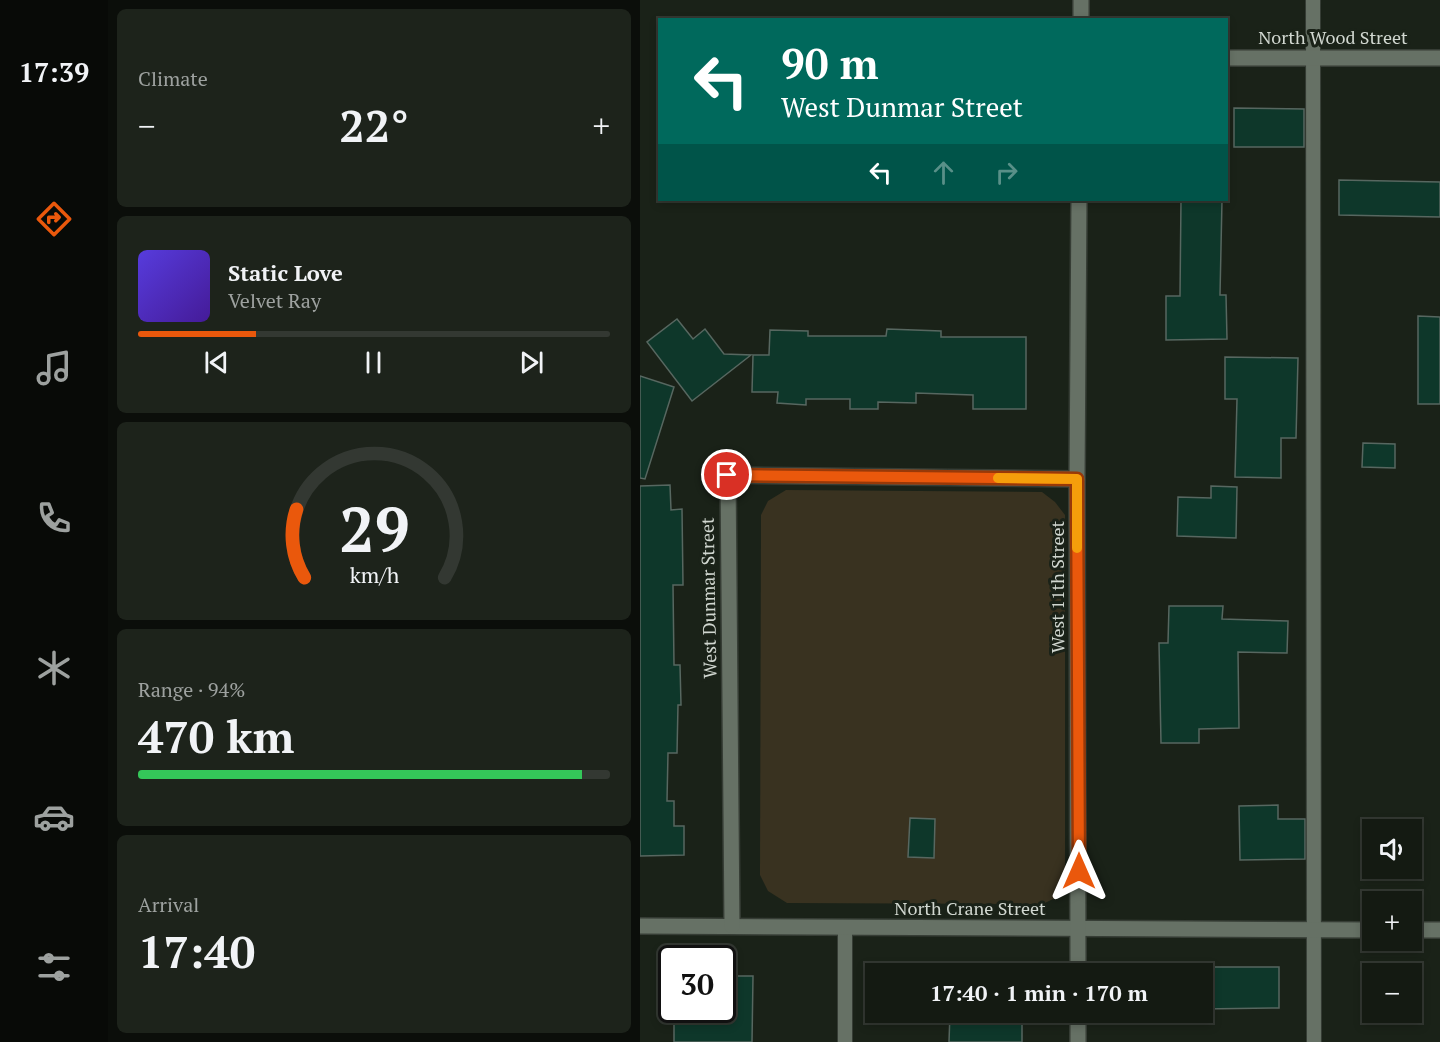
<!DOCTYPE html>
<meta charset="utf-8">
<style>
body{margin:0;font-family:"PT Serif",serif;background:#1d231b;color:#f1f3f6;height:100vh;display:flex;flex-direction:column;font-size:22px;white-space:nowrap}
*{box-sizing:border-box;margin:0}
p{font-size:20px;color:#9da19f}
.icon{flex:none;width:33px;height:33px;fill:none;stroke:currentColor;stroke-width:2;stroke-linecap:round;stroke-linejoin:round}
.map{position:relative;flex:1;overflow:hidden}
.details{display:flex;flex-direction:column;gap:9px;padding:9px;background:#0b0e0a;width:532px}
.details>*{flex:none}
.hud{position:absolute;left:18px;top:18px;width:570px;height:183px;border-radius:0px;box-shadow:0 3px 9px #0003,0 0 0 2px #333832;background:#00695c;color:#fff;overflow:hidden}
.controls{position:absolute;left:722px;top:819px;display:grid;gap:12px}
.controls a{display:grid;place-items:center;width:60px;height:60px;border-radius:0px;background:#141a12;box-shadow:0 3px 9px #0003,0 0 0 2px #333832;font-size:30px}
.speed{position:absolute;left:18px;top:945px;display:flex;gap:12px;font-size:30px;font-weight:700;text-align:center}
.speed>*{display:grid;place-content:center;width:78px;height:78px;border-radius:50%;background:#141a12;box-shadow:0 3px 9px #0003,0 0 0 2px #333832;line-height:1}
.speed .limit{border:3px solid #111;border-radius:9px;background:#fff;color:#111}
.pin{position:absolute;display:grid;place-items:center;width:51px;height:51px;color:#fff;margin:-26px;border:3px solid #fff;border-radius:50%;box-shadow:0 2px 6px #0007}
.me{position:absolute;width:66px;margin:-33px;rotate:0deg;stroke-linejoin:round;filter:drop-shadow(0 0 4px #0008)}
.turn{display:flex;align-items:center;gap:21px;height:126px;padding:0 24px;font-size:27px}
.turn .icon{width:78px;height:78px;stroke-width:2.5}
.turn b{display:block;font-size:42px;line-height:51px}
.lanes{display:flex;align-items:center;height:57px;padding:0 24px;background:#0003;justify-content:center;gap:30px;direction:ltr}
.lanes .off{opacity:.35}
.big{font-size:45px;font-weight:700;line-height:1.1}
.details .tile{flex:1;display:flex;flex-direction:column;justify-content:center;gap:9px;min-width:0;padding:0 21px;border-radius:9px;background:#1d231b}
.details .dial{align-items:center;gap:0}
.dial svg{height:156px;overflow:visible;fill:none;stroke:#333832;stroke-width:7;stroke-linecap:round;text-anchor:middle}
.dial text{fill:#f1f3f6;stroke:none}
.song{display:flex;align-items:center;gap:18px}
.cover{width:72px;height:72px;border-radius:9px;background:linear-gradient(135deg,hsl(250 70% 55%),hsl(260 70% 35%))}
.played{height:6px;border-radius:3px;background:linear-gradient(90deg,#ea580c 25%,#333832 25%)}
.keys{display:flex;justify-content:space-around;direction:ltr}
.heat{display:flex;justify-content:space-between;align-items:center;font-size:33px;direction:ltr}
.charge{height:9px;border-radius:4px;background:linear-gradient(90deg,#34c759 94%,#333832 0)}
.trip{position:absolute;left:225px;top:963px;width:348px;height:60px;border-radius:0px;background:#141a12;box-shadow:0 3px 9px #0003,0 0 0 2px #333832;font-weight:700;line-height:60px;text-align:center}
main{display:flex;flex:1;min-height:0}
.dock{display:flex;flex-direction:column;width:108px;justify-content:space-around;align-items:center;background:#080a07;color:#9da19f}
.dock .icon{width:42px;height:42px}
.dock .active{color:#ea580c}
.dock b{font-size:27px;color:#f1f3f6}
.map>svg:first-child{display:block}
.green{fill:#393220}
.building{fill:#0e372a;stroke:#576760;stroke-width:1.5}
.lines{fill:none;stroke-linecap:round;stroke-linejoin:round}
.lane-casing{stroke:#363d35;stroke-width:16}
.street-casing{stroke:#363d35;stroke-width:18}
.lane{stroke:#667165;stroke-width:14}
.street{stroke:#667165;stroke-width:15}
.route-casing{stroke:#983908;stroke-width:15}
.route{stroke:#ea580c;stroke-width:10}
.slow{stroke:#f59e0b;stroke-width:10}
.labels{text-anchor:middle;stroke-width:6;stroke-linejoin:round;paint-order:stroke}
.street-label{font-size:18px;fill:#d1d7d0;stroke:#1a2218}
</style>
<main>
<nav class="dock">
<b>17:39</b>
<svg class="icon active" aria-label="directions" viewBox="0 0 24 24"><path d="M12 3l9 9-9 9-9-9zM9 14v-3h6M13 9l2 2-2 2"/></svg>
<svg class="icon" aria-label="music" viewBox="0 0 24 24"><path d="M9 18V5l10-2v13"/><circle cx="6" cy="18" r="3"/><circle cx="16" cy="16" r="3"/></svg>
<svg class="icon" aria-label="phone" viewBox="0 0 24 24"><path d="M5 4h4l2 5-3 2q2 4 5 5l2-3 5 2v4C11 20 4 13 5 4z"/></svg>
<svg class="icon" aria-label="climate" viewBox="0 0 24 24"><path d="M12 3v18M4 7l16 10M4 17L20 7"/></svg>
<svg class="icon" aria-label="car" viewBox="0 0 24 24"><path d="M5 17H2v-5l4-1 3-4h7l3 4 3 1v5h-3M9 17h6M6 11h13"/><circle cx="7" cy="17" r="2"/><circle cx="17" cy="17" r="2"/></svg>
<svg class="icon" aria-label="filters" viewBox="0 0 24 24"><path d="M4 7h16M4 17h16"/><circle cx="9" cy="7" r="2"/><circle cx="15" cy="17" r="2"/></svg>
</nav>
<section class="details">
<div class="tile"><p>Climate</p>
<div class="heat"><a>−</a><b class="big">22°</b><a>+</a></div>
</div>
<div class="tile">
<div class="song"><i class="cover"></i><div><b>Static Love</b><p>Velvet Ray</p></div></div>
<div class="played"></div>
<div class="keys"><svg class="icon" aria-label="previous" viewBox="0 0 24 24"><path d="M18 5L8 12l10 7zM5 5v14"/></svg><svg class="icon" aria-label="pause" viewBox="0 0 24 24"><path d="M8 5v14M16 5v14"/></svg><svg class="icon" aria-label="next" viewBox="0 0 24 24"><path d="M6 5l10 7-10 7zM19 5v14"/></svg></div>
</div>
<div class="tile dial"><svg viewBox="0 0 100 80">
<path d="M14 69A42 42 0 1 1 86 69"/>
<path d="M14 69A42 42 0 0 1 10 34" stroke="#ea580c"/>
<text x="50" y="56" font-size="32" font-weight="700">29</text>
<text x="50" y="72" font-size="11">km/h</text>
</svg></div>
<div class="tile"><p>Range · 94%</p><b class="big">470 km</b><div class="charge"></div></div>
<div class="tile"><p>Arrival</p><b class="big">17:40</b></div>
</section>
<div class="map">
<svg width="800" height="1042" viewBox="0 0 800 1042">
<rect width="100%" height="100%" fill="#1a2218"/>
<polygon class="green" points="146,490 402,492 415,502 425,515 425,883 415,898 403,904 147,903 128,891 120,875 121,515 128,501"/>
<g class="building">
<polygon points="594,108 664,109 664,147 594,147"/>
<polygon points="699,180 800,182 800,217 699,215"/>
<polygon points="541,200 582,200 580,295 586,295 587,339 526,340 526,296 540,296"/>
<polygon points="778,316 800,317 800,404 778,404"/>
<polygon points="37,319 53,339 65,329 84,354 111,355 52,401 7,342"/>
<polygon points="247,329 301,331 301,337 386,337 386,409 333,409 333,395 276,393 276,403 238,402 238,409 210,409 210,399 166,399 166,405 137,403 138,392 112,392 113,355 129,355 130,330 168,331 168,336 246,336"/>
<polygon points="585,357 658,358 656,438 641,438 641,478 595,477 597,399 585,399"/>
<polygon points="0,376 34,387 5,479 0,478"/>
<polygon points="723,443 755,444 755,468 722,467"/>
<polygon points="30,485 31,510 42,509 43,585 33,585 34,665 40,665 41,705 38,705 37,753 28,753 27,801 34,801 34,826 44,826 44,855 0,856 0,486"/>
<polygon points="571,486 597,487 596,538 537,536 538,497 571,498"/>
<polygon points="529,606 583,606 582,619 648,621 647,653 598,652 599,728 559,729 559,743 521,743 519,643 528,643"/>
<polygon points="638,805 638,819 665,819 665,859 600,860 599,806"/>
<polygon points="270,818 295,819 294,858 268,857"/>
<polygon points="364,965 364,974 274,974 274,966"/>
<polygon points="562,967 639,967 639,1008 562,1009"/>
<polygon points="82,976 113,976 112,1042 34,1042 34,1010 82,1010"/>
<polygon points="274,1012 382,1012 382,1042 309,1042 310,1013"/>
</g>
<g class="lines">
<g class="lane-casing">
<g id="lane">
<polyline points="673,0 674,1042"/>
<polyline points="205,1042 205,927"/>
</g>
</g>
<g class="street-casing">
<g id="street">
<polyline points="441,0 441,20"/>
<polyline points="586,58 800,58"/>
<polyline points="0,926 732,930"/>
<polyline points="92,926 88,475 437,479"/>
<polyline points="771,930 800,930"/>
<polyline points="438,974 437,479 439,200"/>
<polyline points="438,1042 438,1012"/>
</g>
</g>
<use href="#lane" class="lane"/>
<use href="#street" class="street"/>
</g>
<g class="lines">
<g class="route-casing">
<polyline id="route" points="87,475 437,479 439,871"/>
</g>
<use href="#route" class="route"/>
<polyline class="slow" points="358,478 437,479 437,548"/>
</g>
<g class="labels">
<g class="street-label">
<text x="693" y="44">North Wood Street</text>
<text transform="translate(418 587) rotate(-90)" y="6">West 11th Street</text>
<text transform="translate(69 598) rotate(-91)" y="6">West Dunmar Street</text>
<text x="330" y="915">North Crane Street</text>
</g>
</g>
</svg>
<div class="controls">
<a><svg class="icon" aria-label="sound" viewBox="0 0 24 24"><path d="M4 9h4l5-4v14l-5-4H4zM17 9q2 3 0 6"/></svg></a>
<a>+</a>
<a>−</a>
</div>
<div class="speed"><div class="limit">30</div></div>
<div class="pin" style="left:87px;top:475px;background:#d93025"><svg class="icon" aria-label="arrive" viewBox="0 0 24 24"><path d="M6 21V4h12l-3 4 3 4H6"/></svg></div>
<svg class="me" style="left:439px;top:871px" viewBox="-20 -20 40 40"><path d="M0-17L14 15 0 8-14 15z" fill="#ea580c" stroke="#fff" stroke-width="4"/></svg>
<div class="trip">17:40 · 1 min · 170 m</div>
<div class="hud">
<div class="turn"><svg class="icon" aria-label="left" viewBox="0 0 24 24"><path d="M17 20v-9H6M10 6l-5 5 5 5"/></svg><div><b>90 m</b>West Dunmar Street</div></div>
<div class="lanes"><svg class="icon" aria-label="left" viewBox="0 0 24 24"><path d="M17 20v-9H6M10 6l-5 5 5 5"/></svg><svg class="icon off" aria-label="ahead" viewBox="0 0 24 24"><path d="M12 20V5M6 11l6-6 6 6"/></svg><svg class="icon off" aria-label="right" viewBox="0 0 24 24"><path d="M7 20v-9h11M14 6l5 5-5 5"/></svg></div>
</div>
</div>
</main>
